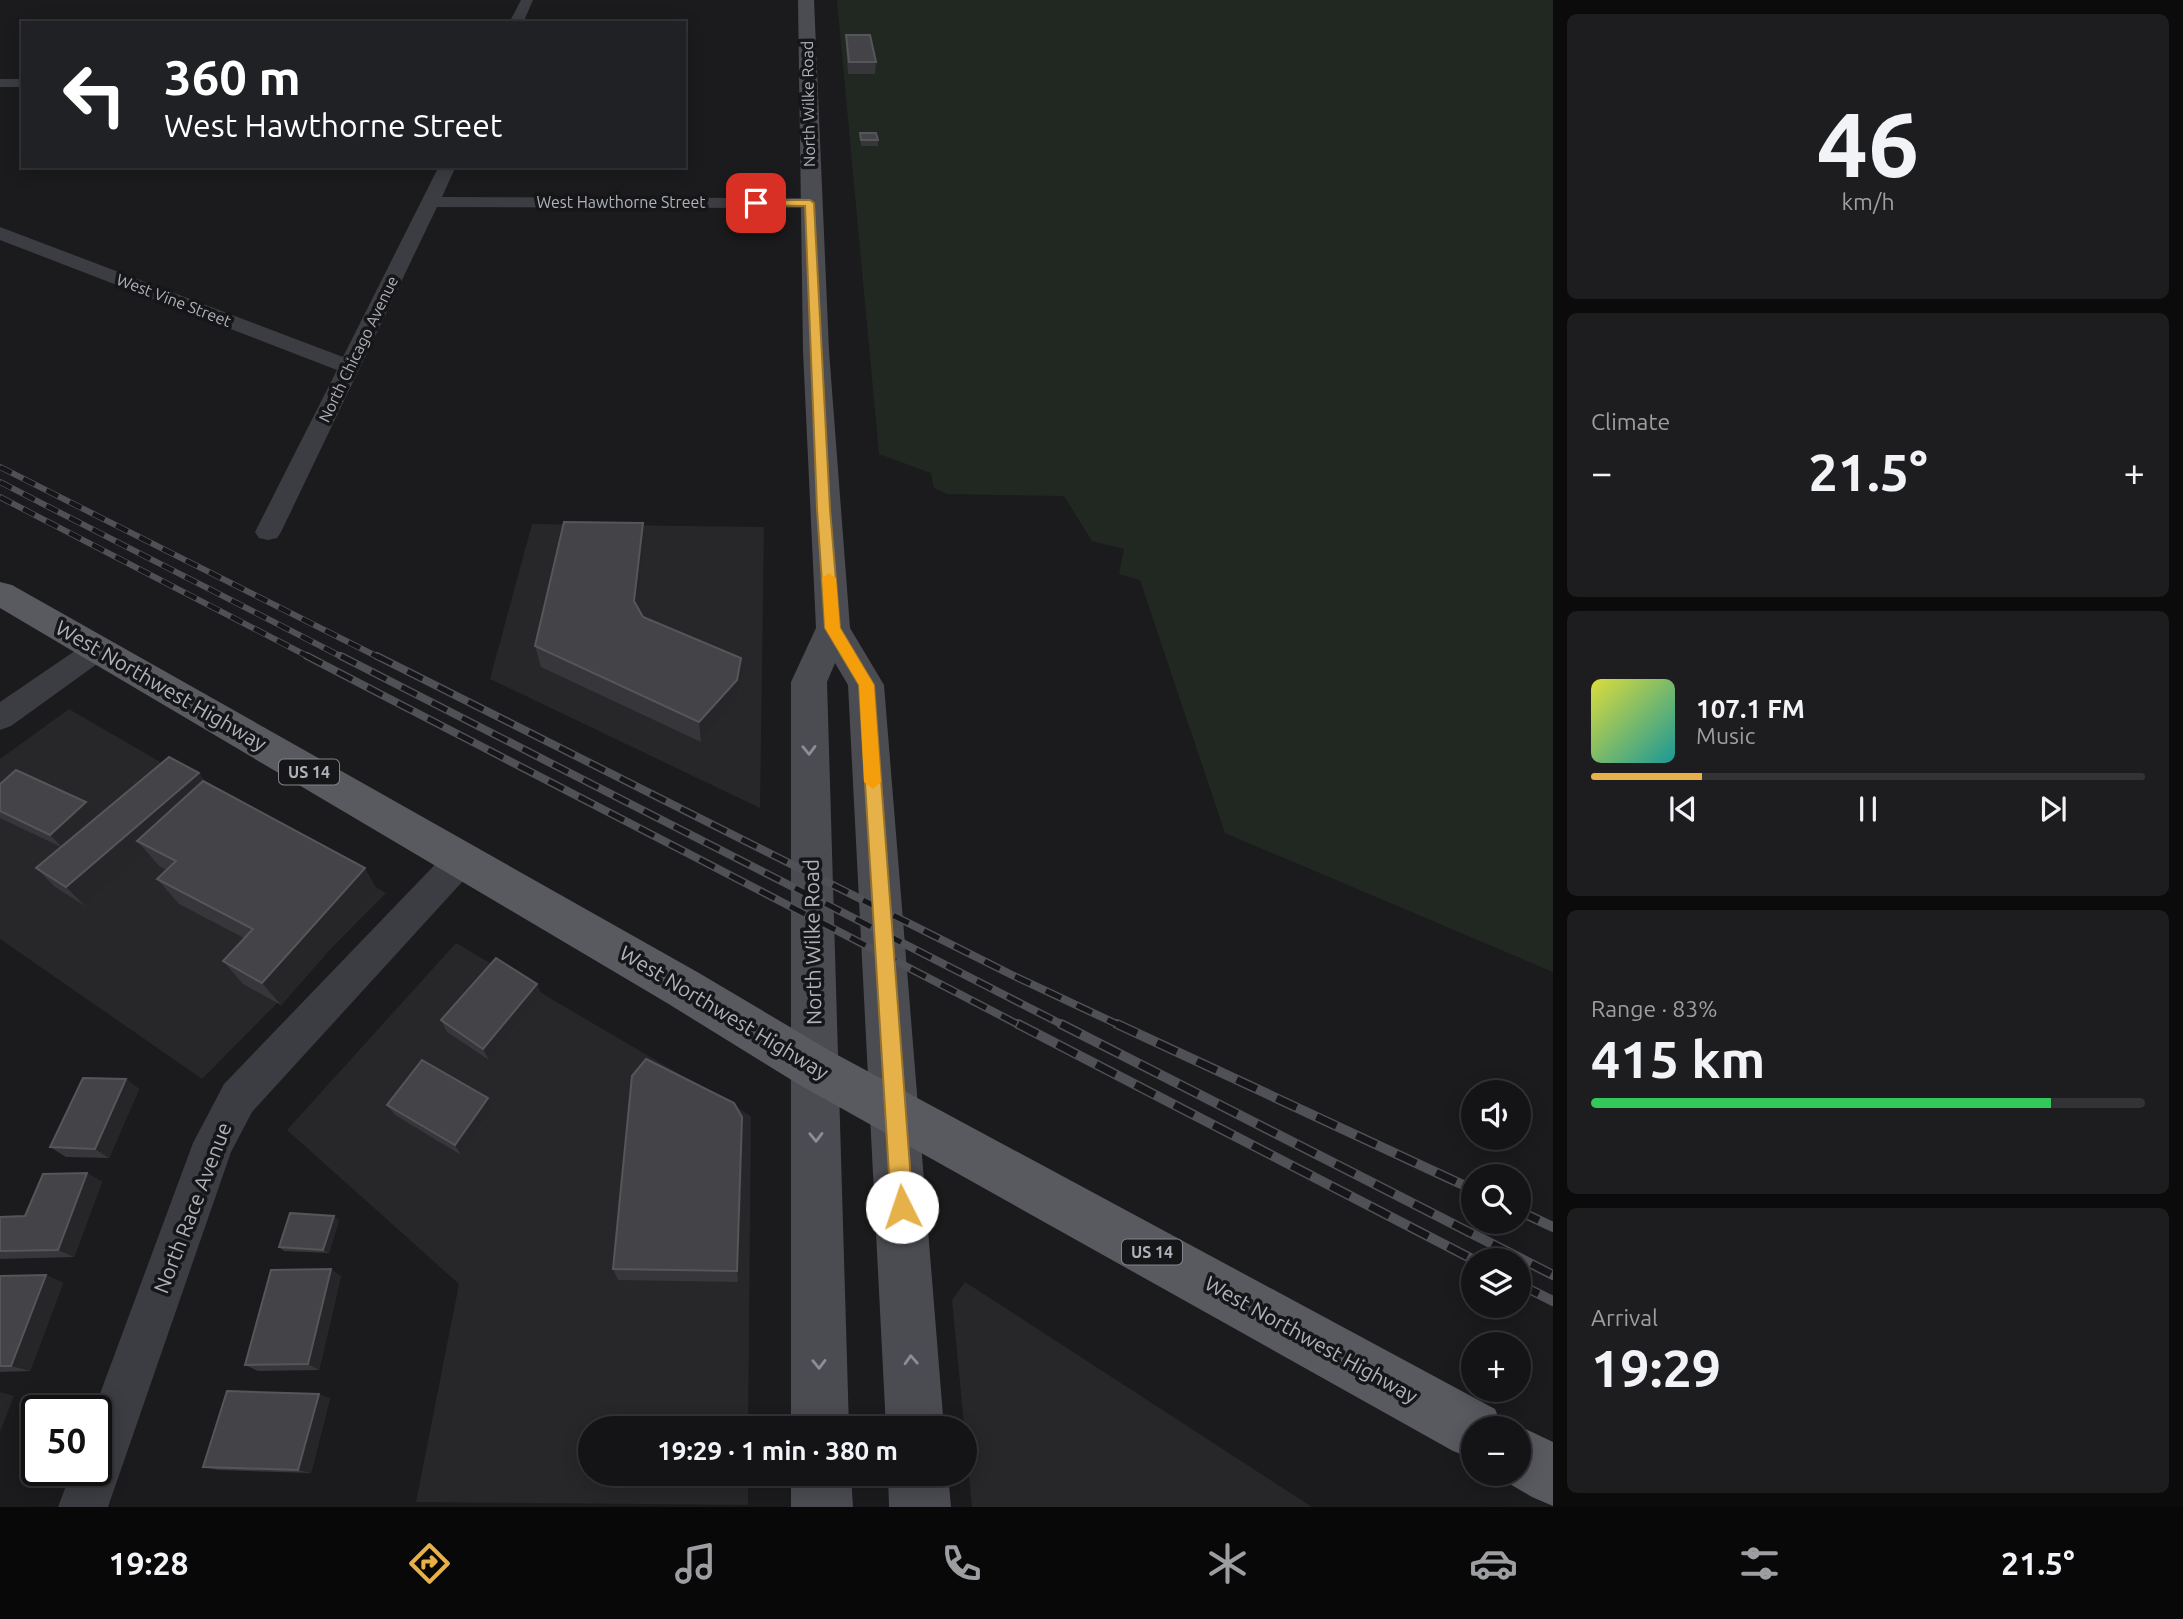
<!DOCTYPE html>
<meta charset="utf-8">
<style>
body{margin:0;font-family:Ubuntu,sans-serif;background:#1d1d1f;color:#f1f3f6;height:100vh;display:flex;flex-direction:column;font-size:26px;white-space:nowrap}
*{box-sizing:border-box;margin:0}
p{font-size:23px;color:#9d9ea1}
.icon{flex:none;width:38px;height:38px;fill:none;stroke:currentColor;stroke-width:2;stroke-linecap:round;stroke-linejoin:round}
.map{position:relative;flex:1;overflow:hidden}
.sheet{display:flex;flex-direction:column;gap:14px;padding:14px;background:#0b0b0c;width:630px}
.sheet>*{flex:none}
.guide{position:absolute;left:21px;top:21px;width:665px;height:147px;border-radius:0px;box-shadow:0 4px 18px #0003,0 0 0 2px #333335;background:#202124;color:#fff;overflow:hidden}
.controls{position:absolute;left:1461px;top:1080px;display:grid;gap:14px}
.controls a{display:grid;place-items:center;width:70px;height:70px;border-radius:50%;background:#141416;box-shadow:0 4px 18px #0003,0 0 0 2px #333335;font-size:35px}
.speed{position:absolute;left:21px;top:1395px;display:flex;gap:14px;font-size:35px;font-weight:700;text-align:center}
.speed>*{display:grid;place-content:center;width:91px;height:91px;border-radius:50%;background:#141416;box-shadow:0 4px 18px #0003,0 0 0 2px #333335;line-height:1}
.speed .limit{border:4px solid #111;border-radius:10px;background:#fff;color:#111}
.pin{position:absolute;display:grid;place-items:center;width:60px;height:60px;color:#fff;margin:-30px;border-radius:14px;box-shadow:0 4px 10px #0006}
.me{position:absolute;width:77px;margin:-38px;rotate:356deg;stroke-linejoin:round;filter:drop-shadow(0 0 5px #0008)}
.turn{display:flex;align-items:center;gap:24px;height:147px;padding:0 28px;font-size:32px}
.turn .icon{width:91px;height:91px;stroke-width:2.5}
.turn b{display:block;font-size:49px;line-height:60px}
.big{font-size:52px;font-weight:700;line-height:1.1}
.sheet .tile{flex:1;display:flex;flex-direction:column;justify-content:center;gap:10px;min-width:0;padding:0 24px;border-radius:10px;background:#1d1d1f}
.sheet .dial{align-items:center;gap:0}
.dial b{font-size:91px;line-height:1}
.song{display:flex;align-items:center;gap:21px}
.cover{width:84px;height:84px;border-radius:10px;background:linear-gradient(135deg,hsl(60 70% 55%),hsl(180 70% 35%))}
.played{height:7px;border-radius:4px;background:linear-gradient(90deg,#e6b149 20%,#333335 20%)}
.keys{display:flex;justify-content:space-around;direction:ltr}
.heat{display:flex;justify-content:space-between;align-items:center;font-size:38px;direction:ltr}
.charge{height:10px;border-radius:5px;background:linear-gradient(90deg,#34c759 83%,#333335 0)}
.trip{position:absolute;left:578px;top:1416px;width:399px;height:70px;border-radius:35px;background:#141416;box-shadow:0 4px 18px #0003,0 0 0 2px #333335;font-weight:700;line-height:70px;text-align:center}
.dock{display:flex;height:112px;justify-content:space-around;align-items:center;background:#080809;color:#9d9ea1}
.dock .icon{width:49px;height:49px}
.dock .on{color:#e6b149}
.dock b{font-size:32px;color:#f1f3f6}
main{display:flex;flex:1;min-height:0}
.map>svg:first-child{display:block}
.built{fill:#27272a}
.green{fill:#212822}
.lines{fill:none;stroke-linecap:round;stroke-linejoin:round}
.street{fill:#3c3d42;fill-rule:evenodd}
.secondary{fill:#4a4c52;fill-rule:evenodd}
.primary{fill:#585a60;fill-rule:evenodd}
.rail-far2-casing{stroke:#4f5157;stroke-width:6}
.rail-far1-casing{stroke:#4f5157;stroke-width:8}
.rail-casing{stroke:#4f5157;stroke-width:10}
.rail-far2{stroke:#161618;stroke-width:4.5;stroke-dasharray:13;stroke-linecap:butt}
.rail-far1{stroke:#161618;stroke-width:5;stroke-dasharray:17;stroke-linecap:butt}
.rail{stroke:#161618;stroke-width:7;stroke-dasharray:22;stroke-linecap:butt}
.wall{fill:#37373b}
.shaded-wall{fill:#262629}
.building{fill:#444448;stroke:#54565a;stroke-width:2}
.oneway{stroke:#8b8e96}
.route{fill:#e6b149;stroke:#96732f;stroke-width:2}
.slow{fill:#f59e0b}
.labels{text-anchor:middle;stroke-width:7;stroke-linejoin:round;paint-order:stroke}
.far-street-label{font-size:16px;fill:#aeb2bb;stroke:#161618}
.shield{fill:#161618;stroke:#80838a;stroke-width:2}
.shield-label{font-size:16px;font-weight:bold;fill:#aeb2bb}
.near-street-label{font-size:21px;fill:#aeb2bb;stroke:#161618}
</style>
<main>
<div class="map">
<svg width="1553" height="1507" viewBox="0 0 1553 1507">
<rect width="100%" height="100%" fill="#1b1b1d"/>
<g class="built">
<polygon points="532,524 764,527 760,808 490,679"/>
<polygon points="69,709 386,893 202,1079 0,939 0,759"/>
<polygon points="456,943 751,1116 748,1428 590,1428 590,1474 748,1474 748,1505 416,1502 459,1284 287,1130"/>
<polygon points="965,1282 1312,1507 972,1507 952,1300"/>
</g>
<polygon class="green" points="837,0 1553,0 1553,972 1225,833 1140,580 1119,574 1124,549 1092,541 1064,496 947,494 934,488 931,473 879,454"/>
<g class="lines">
<g class="street">
<polygon points="521,0 533,0 523,23 509,23"/>
<rect x="0" y="79" width="23" height="8"/>
<polygon points="439,166 456,166 442,197 810,198 819,203 810,208 437,207 281,532 277,538 268,540 259,538 255,532 337,370 0,240 0,227 343,357"/>
<polygon points="98,639 108,642 112,649 108,656 11,726 0,730 0,702 88,642"/>
<polygon points="461,846 473,850 478,860 473,870 252,1112 231,1152 108,1507 58,1507 72,1470 96,1470 96,1410 94,1410 193,1143 224,1084 449,850"/>
</g>
<g class="secondary">
<polygon points="798,0 814,0 829,351 850,628 884,685 944,1428 886,1428 848,685 835,663 827,682 849,1428 791,1428 791,682 816,628 803,351"/>
<polygon points="791,1474 851,1474 853,1507 791,1507"/>
<polygon points="888,1474 948,1474 951,1507 889,1507"/>
</g>
<g class="primary">
<polygon points="0,582 12,585 699,973 832,1052 1495,1409 1503,1428 1474,1428 1474,1459 1453,1451 798,1084 667,1003 0,608"/>
<polygon points="1519,1426 1553,1442 1553,1506 1532,1497 1498,1477 1496,1474 1519,1474 1519,1428 1515,1428"/>
</g>
<g class="rail-far2-casing">
<g id="rail-far2">
<polyline points="0,467 380,658"/>
<polyline points="0,482 344,658"/>
<polyline points="0,497 311,658"/>
</g>
</g>
<g class="rail-far1-casing">
<g id="rail-far1">
<polyline points="307,656 1021,1026"/>
<polyline points="341,656 1065,1026"/>
<polyline points="377,656 1012,975 1121,1026"/>
</g>
</g>
<g class="rail-casing">
<g id="rail">
<polyline points="1018,1024 1474,1260"/>
<polyline points="1061,1024 1553,1275"/>
<polyline points="1117,1024 1474,1190"/>
<polyline points="1519,1211 1553,1227"/>
<polyline points="1519,1284 1553,1301"/>
</g>
</g>
<use href="#rail-far2" class="rail-far2"/>
<use href="#rail-far1" class="rail-far1"/>
<use href="#rail" class="rail"/>
</g>
<g class="wall">
<polygon points="846,35 876,62 875,74 848,74 846,46"/>
<polygon points="860,133 878,140 878,146 861,146"/>
<polygon points="645,544 638,609 643,617 742,679 737,701 701,742 541,667 535,646"/>
<polygon points="199,773 205,782 379,893 281,1005 243,984 223,961 244,938 179,904 157,879 166,870 159,866 147,852 85,906 55,887 36,868 61,847 0,818 0,784 86,802 98,815 88,824"/>
<polygon points="537,984 542,996 489,1060 447,1032 441,1020"/>
<polygon points="126,1079 139,1089 109,1158 66,1157 50,1147"/>
<polygon points="488,1098 494,1108 461,1155 395,1115 387,1105"/>
<polygon points="743,1132 738,1282 618,1280 613,1269"/>
<polygon points="87,1173 102,1182 74,1257 0,1259 0,1217 25,1216"/>
<polygon points="339,1220 329,1253 284,1251 279,1247"/>
<polygon points="46,1275 63,1283 30,1371 0,1372 0,1276"/>
<polygon points="341,1276 319,1370 258,1371 245,1365"/>
<polygon points="330,1398 311,1473 218,1470 203,1467"/>
</g>
<g class="shaded-wall">
<polygon points="643,523 645,544 637,622 634,601"/>
<polygon points="741,658 742,679 737,701 701,742 699,722"/>
<polygon points="199,773 213,793 137,841 147,852 85,906 66,887"/>
<polygon points="86,802 98,815 63,848 50,835"/>
<polygon points="365,868 379,893 281,1005 262,983"/>
<polygon points="537,984 542,996 489,1060 483,1049"/>
<polygon points="126,1079 139,1089 109,1158 95,1149"/>
<polygon points="488,1098 494,1108 461,1155 455,1145"/>
<polygon points="742,1117 743,1132 738,1282 737,1271"/>
<polygon points="87,1173 102,1182 74,1257 58,1250"/>
<polygon points="334,1216 339,1220 329,1253 323,1250"/>
<polygon points="331,1269 341,1276 319,1370 308,1364"/>
<polygon points="46,1275 63,1283 30,1371 11,1366"/>
<polygon points="0,1392 14,1396 0,1432"/>
<polygon points="319,1394 330,1398 311,1473 298,1470"/>
</g>
<g class="building">
<polygon points="846,35 870,35 876,62 849,62"/>
<polygon points="860,133 876,133 878,140 861,140"/>
<polygon points="564,522 643,523 634,601 643,617 741,658 737,680 699,722 535,646"/>
<polygon points="169,757 199,773 66,887 36,868"/>
<polygon points="16,770 86,802 50,835 0,811 0,784"/>
<polygon points="203,781 365,868 262,983 223,961 253,929 157,879 176,861 137,841"/>
<polygon points="496,958 537,984 483,1049 441,1020"/>
<polygon points="646,1059 734,1103 742,1117 737,1271 613,1269 632,1076"/>
<polygon points="422,1060 488,1098 455,1145 387,1105"/>
<polygon points="83,1078 126,1079 95,1149 50,1147"/>
<polygon points="87,1173 58,1250 0,1251 0,1217 25,1216 43,1174"/>
<polygon points="290,1213 334,1216 323,1250 279,1247"/>
<polygon points="331,1269 308,1364 245,1365 271,1270"/>
<polygon points="46,1275 11,1366 0,1366 0,1276"/>
<polygon points="227,1391 319,1394 298,1470 203,1467"/>
</g>
<defs><path id="oneway-chevron" d="M-2-3.5L2.5 0L-2 3.5" fill="none" stroke-width="1.6" stroke-linecap="round" stroke-linejoin="round" transform="scale(1.75)"/></defs>
<g class="oneway">
<use href="#oneway-chevron" transform="translate(809 750) rotate(89)"/>
<use href="#oneway-chevron" transform="translate(816 1137) rotate(89)"/>
<use href="#oneway-chevron" transform="translate(911 1360) rotate(-93)"/>
<use href="#oneway-chevron" transform="translate(819 1364) rotate(89)"/>
</g>
<polygon class="route" points="756,200 810,200 814,203 830,509 840,628 874,685 913,1207 910,1215 902,1218 894,1215 891,1207 859,685 825,628 817,509 805,206 753,205 753,201"/>
<polygon class="slow" points="829,573 836,578 840,628 874,685 881,782 873,789 864,782 859,685 825,628 822,578"/>
<g class="labels">
<g class="far-street-label">
<text transform="translate(808 104) rotate(-91)" y="6">North Wilke Road</text>
<text x="621" y="208">West Hawthorne Street</text>
<text transform="translate(174 300) rotate(21)" y="6">West Vine Street</text>
<text transform="translate(358 349) rotate(-64)" y="6">North Chicago Avenue</text>
</g>
<g class="shield">
<rect x="279" y="759.5" width="60" height="25" rx="5"/>
<rect x="1122" y="1239.5" width="60" height="25" rx="5"/>
</g>
<g class="shield-label">
<text x="309" y="778">US 14</text>
<text x="1152" y="1258">US 14</text>
</g>
<g class="near-street-label">
<text transform="translate(161 686) rotate(30)" y="7">West Northwest Highway</text>
<text transform="translate(813 942) rotate(-91)" y="7">North Wilke Road</text>
<text transform="translate(724 1013) rotate(31)" y="7">West Northwest Highway</text>
<text transform="translate(193 1208) rotate(-69)" y="7">North Race Avenue</text>
<text transform="translate(1311 1340) rotate(29)" y="7">West Northwest Highway</text>
</g>
</g>
</svg>
<div class="controls">
<a><svg class="icon" aria-label="sound" viewBox="0 0 24 24"><path d="M4 9h4l5-4v14l-5-4H4zM17 9q2 3 0 6"/></svg></a>
<a><svg class="icon" aria-label="search" viewBox="0 0 24 24"><circle cx="10" cy="10" r="6"/><path d="M15 15l6 6"/></svg></a>
<a><svg class="icon" aria-label="layers" viewBox="0 0 24 24"><path d="M12 4l9 5-9 5-9-5zM3 14l9 5 9-5"/></svg></a>
<a>+</a>
<a>−</a>
</div>
<div class="speed"><div class="limit">50</div></div>
<div class="pin" style="left:756px;top:203px;background:#d93025"><svg class="icon" aria-label="arrive" viewBox="0 0 24 24"><path d="M6 21V4h12l-3 4 3 4H6"/></svg></div>
<svg class="me" style="left:902px;top:1207px" viewBox="-20 -20 40 40"><circle r="19" fill="#fff"/><path d="M0-13L10 11 0 6-10 11z" fill="#e6b149"/></svg>
<div class="trip">19:29 · 1 min · 380 m</div>
<div class="guide">
<div class="turn"><svg class="icon" aria-label="left" viewBox="0 0 24 24"><path d="M17 20v-9H6M10 6l-5 5 5 5"/></svg><div><b>360 m</b>West Hawthorne Street</div></div>
</div>
</div>
<section class="sheet">
<div class="tile dial"><b>46</b><p>km/h</p></div>
<div class="tile"><p>Climate</p>
<div class="heat"><a>−</a><b class="big">21.5°</b><a>+</a></div>
</div>
<div class="tile">
<div class="song"><i class="cover"></i><div><b>107.1 FM</b><p>Music</p></div></div>
<div class="played"></div>
<div class="keys"><svg class="icon" aria-label="previous" viewBox="0 0 24 24"><path d="M18 5L8 12l10 7zM5 5v14"/></svg><svg class="icon" aria-label="pause" viewBox="0 0 24 24"><path d="M8 5v14M16 5v14"/></svg><svg class="icon" aria-label="next" viewBox="0 0 24 24"><path d="M6 5l10 7-10 7zM19 5v14"/></svg></div>
</div>
<div class="tile"><p>Range · 83%</p><b class="big">415 km</b><div class="charge"></div></div>
<div class="tile"><p>Arrival</p><b class="big">19:29</b></div>
</section>
</main>
<nav class="dock">
<b>19:28</b>
<svg class="icon on" aria-label="directions" viewBox="0 0 24 24"><path d="M12 3l9 9-9 9-9-9zM9 14v-3h6M13 9l2 2-2 2"/></svg>
<svg class="icon" aria-label="music" viewBox="0 0 24 24"><path d="M9 18V5l10-2v13"/><circle cx="6" cy="18" r="3"/><circle cx="16" cy="16" r="3"/></svg>
<svg class="icon" aria-label="phone" viewBox="0 0 24 24"><path d="M5 4h4l2 5-3 2q2 4 5 5l2-3 5 2v4C11 20 4 13 5 4z"/></svg>
<svg class="icon" aria-label="climate" viewBox="0 0 24 24"><path d="M12 3v18M4 7l16 10M4 17L20 7"/></svg>
<svg class="icon" aria-label="car" viewBox="0 0 24 24"><path d="M5 17H2v-5l4-1 3-4h7l3 4 3 1v5h-3M9 17h6M6 11h13"/><circle cx="7" cy="17" r="2"/><circle cx="17" cy="17" r="2"/></svg>
<svg class="icon" aria-label="filters" viewBox="0 0 24 24"><path d="M4 7h16M4 17h16"/><circle cx="9" cy="7" r="2"/><circle cx="15" cy="17" r="2"/></svg>
<b>21.5°</b>
</nav>
